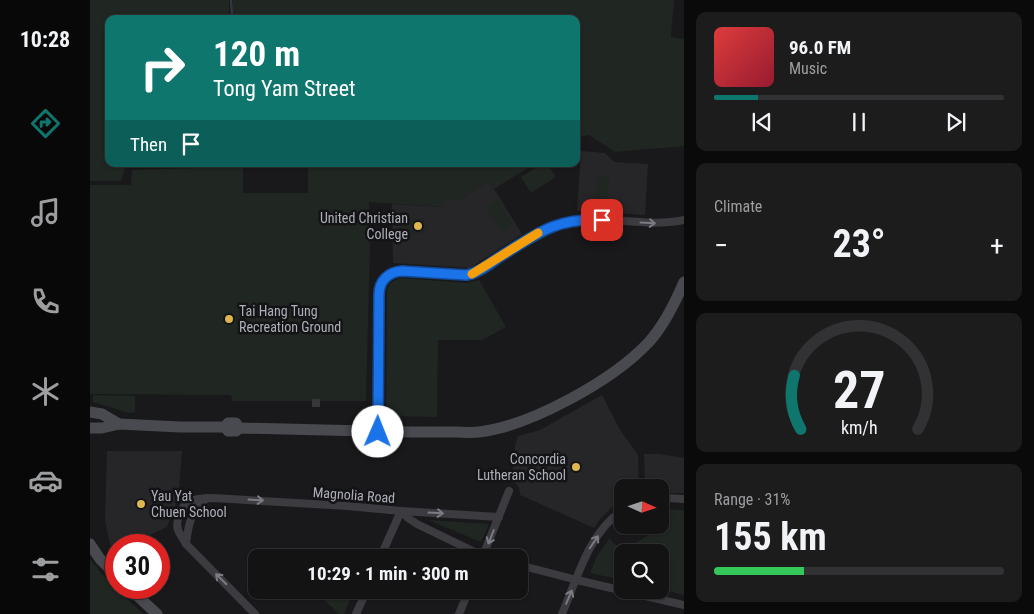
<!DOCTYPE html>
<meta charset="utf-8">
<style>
body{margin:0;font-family:"Roboto Condensed",sans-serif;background:#1c1c1d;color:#f1f3f6;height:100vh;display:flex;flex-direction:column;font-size:19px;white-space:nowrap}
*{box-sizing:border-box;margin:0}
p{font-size:16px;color:#9d9ea0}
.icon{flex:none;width:28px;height:28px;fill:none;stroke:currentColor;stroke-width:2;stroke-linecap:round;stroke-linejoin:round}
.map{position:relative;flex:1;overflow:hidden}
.panel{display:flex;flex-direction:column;gap:12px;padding:12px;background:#0a0a0b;width:350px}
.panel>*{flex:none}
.hud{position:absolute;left:15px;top:15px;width:475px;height:152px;border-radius:10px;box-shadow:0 1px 4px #0004,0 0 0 1px #323234;background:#0f766e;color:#fff;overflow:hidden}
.needle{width:32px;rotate:93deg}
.fabs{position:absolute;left:524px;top:479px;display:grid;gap:10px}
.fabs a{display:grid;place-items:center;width:55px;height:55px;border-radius:10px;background:#131314;box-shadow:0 1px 4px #0004,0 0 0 1px #323234;font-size:25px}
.speed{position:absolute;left:15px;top:534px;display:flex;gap:10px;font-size:25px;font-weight:700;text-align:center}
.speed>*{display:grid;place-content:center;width:65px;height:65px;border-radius:50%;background:#131314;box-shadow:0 1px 4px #0004,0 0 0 1px #323234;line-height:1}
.speed .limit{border:8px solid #d22;background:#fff;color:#111}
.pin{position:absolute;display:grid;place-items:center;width:42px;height:42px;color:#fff;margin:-21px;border-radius:10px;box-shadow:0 2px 8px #0006}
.me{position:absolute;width:55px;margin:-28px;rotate:1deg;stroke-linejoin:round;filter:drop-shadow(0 0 4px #0008)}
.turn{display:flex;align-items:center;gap:18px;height:105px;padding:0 25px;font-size:22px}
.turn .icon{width:65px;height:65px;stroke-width:2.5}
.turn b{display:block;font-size:35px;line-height:42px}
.then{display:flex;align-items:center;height:48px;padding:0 25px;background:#0003;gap:10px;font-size:19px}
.big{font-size:38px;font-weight:700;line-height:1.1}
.panel .card{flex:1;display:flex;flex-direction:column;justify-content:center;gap:8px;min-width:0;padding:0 18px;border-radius:10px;background:#1c1c1d}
.panel .dial{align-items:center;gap:0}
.dial svg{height:130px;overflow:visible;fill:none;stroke:#323234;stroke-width:7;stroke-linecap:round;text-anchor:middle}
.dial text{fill:#f1f3f6;stroke:none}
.song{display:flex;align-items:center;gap:15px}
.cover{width:60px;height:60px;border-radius:8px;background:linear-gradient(135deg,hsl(0 70% 55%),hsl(350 70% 35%))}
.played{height:5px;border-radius:2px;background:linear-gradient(90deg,#0f766e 15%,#323234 15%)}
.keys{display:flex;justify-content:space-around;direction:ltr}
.heat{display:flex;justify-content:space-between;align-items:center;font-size:28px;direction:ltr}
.charge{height:8px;border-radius:4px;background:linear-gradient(90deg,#34c759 31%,#323234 0)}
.trip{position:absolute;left:158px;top:549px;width:280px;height:50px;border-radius:10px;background:#131314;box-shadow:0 1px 4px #0004,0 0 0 1px #323234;font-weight:700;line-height:50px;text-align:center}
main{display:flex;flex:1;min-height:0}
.menu{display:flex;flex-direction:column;width:90px;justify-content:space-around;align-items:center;background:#080808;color:#9d9ea0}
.menu .icon{width:35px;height:35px}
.menu .on{color:#0f766e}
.menu b{font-size:22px;color:#f1f3f6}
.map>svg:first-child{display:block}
.built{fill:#262528}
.green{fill:#202621}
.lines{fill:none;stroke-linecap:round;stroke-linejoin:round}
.stream{stroke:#31373e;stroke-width:2.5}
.minor-tunnel{stroke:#37373b;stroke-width:8;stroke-dasharray:8 4;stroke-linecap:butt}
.minor{stroke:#3b3b40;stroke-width:8}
.secondary{stroke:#494a4f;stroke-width:11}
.oneway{stroke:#7a7b83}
.route-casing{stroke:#114b97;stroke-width:12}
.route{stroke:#1a73e8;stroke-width:9}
.slow{stroke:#f59e0b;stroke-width:9}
.poi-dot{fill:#deb54e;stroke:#141416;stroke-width:2}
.labels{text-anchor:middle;stroke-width:5;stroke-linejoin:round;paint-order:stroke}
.poi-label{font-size:14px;fill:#adb0b9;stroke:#141416;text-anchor:end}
.street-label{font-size:14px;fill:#adb0b9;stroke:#141416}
</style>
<main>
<nav class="menu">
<b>10:28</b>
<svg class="icon on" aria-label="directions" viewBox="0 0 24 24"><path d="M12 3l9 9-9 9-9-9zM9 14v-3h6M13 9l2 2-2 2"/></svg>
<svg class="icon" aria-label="music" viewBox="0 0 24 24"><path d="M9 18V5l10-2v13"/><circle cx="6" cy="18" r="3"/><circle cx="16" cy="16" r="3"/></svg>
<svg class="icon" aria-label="phone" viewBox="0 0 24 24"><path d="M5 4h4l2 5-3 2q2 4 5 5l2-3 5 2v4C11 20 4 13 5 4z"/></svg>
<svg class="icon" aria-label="climate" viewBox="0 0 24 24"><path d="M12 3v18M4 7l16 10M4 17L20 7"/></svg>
<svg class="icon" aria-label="car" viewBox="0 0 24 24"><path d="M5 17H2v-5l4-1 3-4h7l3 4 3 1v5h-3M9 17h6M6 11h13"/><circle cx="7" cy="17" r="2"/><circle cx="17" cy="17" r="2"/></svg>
<svg class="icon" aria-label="filters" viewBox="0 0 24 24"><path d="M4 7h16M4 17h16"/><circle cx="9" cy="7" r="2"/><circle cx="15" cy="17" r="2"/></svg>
</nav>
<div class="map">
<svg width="594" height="614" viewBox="0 0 594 614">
<rect width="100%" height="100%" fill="#19191b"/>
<g class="built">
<polygon points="491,151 515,153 524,162 558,164 555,215 487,211"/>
<polygon points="399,181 432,234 380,268 303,263 302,204 354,207 354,201 367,201"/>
<polygon points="512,395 530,430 548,455 549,487 532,488 532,502 524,505 511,518 504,528 430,495 429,487 425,483 422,482 422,480 425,446 428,436 450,430"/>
<polygon points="17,451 92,451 88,500 84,508 77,527 38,545 26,545 26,550 22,553 15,521"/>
<polygon points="554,454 570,454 594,458 594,493 570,493 570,488 555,487"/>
</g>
<g class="green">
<polygon points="0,0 139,0 139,19 19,19 19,164 96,164 36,164 31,181 0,181"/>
<polygon points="143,0 584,0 581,37 594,39 594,146 525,152 499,135 486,138 486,19 142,19 143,15"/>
<polygon points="139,164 154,164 153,168 153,193 218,193 218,164 444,164 404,189 399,181 367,201 354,201 354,207 279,202 280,244 276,401 142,401 141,395 0,394 0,185 41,185 42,170 138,167"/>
<polygon points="452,164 457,164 466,177 441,193 431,177"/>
<polygon points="507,176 519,176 517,199 506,198"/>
<polygon points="408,200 423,225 412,232 396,207"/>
<polygon points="310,219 335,220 334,234 309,233"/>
<path d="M312 278 376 283 389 280 416 327 392 340H348L347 417 296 416 297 291C298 284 304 279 312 278Z"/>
<polygon points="3,395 45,396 45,412 39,413 3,402"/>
<polygon points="570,509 594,510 594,595 570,589 570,552 532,552 532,580 500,573 507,556 520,538 522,542 533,550 569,529 567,525 570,525"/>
<polygon points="338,520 399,524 391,542"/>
<polygon points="0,559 12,574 53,614 0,614"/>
<polygon points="224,590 264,590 254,614 249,614"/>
</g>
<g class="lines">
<polyline class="stream" points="141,0 142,15"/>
<polyline class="minor-tunnel" points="222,403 233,403"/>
<g class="minor">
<path d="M288 432 289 290C292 278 300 272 312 271L376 275 384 274 456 229C468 224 480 220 494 219 527 218 560 227 594 220"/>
<polyline points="570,499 578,498 594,499"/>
<path d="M96 544C98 526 101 509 117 498"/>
<polyline points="290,558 311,511 318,518 327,524 393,556 400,558"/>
<polyline points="392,558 419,491"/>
<polyline points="429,565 487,580 594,605"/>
<path d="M165 614 96 544C94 540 90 535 88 530 85 519 92 503 103 500 110 498 117 498 124 498L257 506 311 511 409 517"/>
<polyline points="266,614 277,590"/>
<polyline points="369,614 379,590"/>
<path d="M472 614C487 579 499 532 532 511"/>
</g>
<g class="secondary">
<polyline points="0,412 12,414 29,424"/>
<path d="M135 427 138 431H146L149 428C206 429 263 431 320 432 335 432 351 432 366 432 373 432 381 433 389 432 440 426 522 381 558 343 574 326 585 303 594 282"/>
<polyline points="0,428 12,428 29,424 90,427 135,427 138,423 146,423 149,428"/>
<polyline points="0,544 10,559 26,575"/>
<polyline points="39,588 67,614"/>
</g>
</g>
<defs><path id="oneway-shaft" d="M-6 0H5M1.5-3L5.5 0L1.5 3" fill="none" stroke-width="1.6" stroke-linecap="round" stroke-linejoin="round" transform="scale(1.25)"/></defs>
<g class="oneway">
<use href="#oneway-shaft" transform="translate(558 223) rotate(3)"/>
<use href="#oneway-shaft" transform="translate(166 500) rotate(3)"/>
<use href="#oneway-shaft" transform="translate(346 513) rotate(3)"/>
<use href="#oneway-shaft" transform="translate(401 537) rotate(112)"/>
<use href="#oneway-shaft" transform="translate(504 542) rotate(-56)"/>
<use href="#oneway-shaft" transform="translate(131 579) rotate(-135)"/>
<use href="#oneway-shaft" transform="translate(479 597) rotate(-67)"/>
</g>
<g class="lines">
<g class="route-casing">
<path id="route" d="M288 432 289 295C289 281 298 272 312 271L376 275 381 274C391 271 400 264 408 258 445 235 466 217 512 220"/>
</g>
<use href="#route" class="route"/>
<polyline class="slow" points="382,274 448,233"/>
</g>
<g class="poi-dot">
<circle cx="328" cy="226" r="5"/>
<circle cx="139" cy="319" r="5"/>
<circle cx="486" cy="467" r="5"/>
<circle cx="51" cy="504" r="5"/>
</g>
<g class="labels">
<g class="poi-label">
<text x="318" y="223">United Christian<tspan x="318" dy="16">College</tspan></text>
<text x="149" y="316" text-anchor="start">Tai Hang Tung<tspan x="149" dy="16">Recreation Ground</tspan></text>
<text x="476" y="464">Concordia<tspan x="476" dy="16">Lutheran School</tspan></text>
<text x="61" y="501" text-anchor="start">Yau Yat<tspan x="61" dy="16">Chuen School</tspan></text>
</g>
<g class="street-label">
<text transform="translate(264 495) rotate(4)" y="5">Magnolia Road</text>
</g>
</g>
</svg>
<div class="fabs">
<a><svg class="needle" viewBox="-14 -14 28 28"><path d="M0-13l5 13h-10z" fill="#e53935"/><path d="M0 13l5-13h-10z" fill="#9d9ea0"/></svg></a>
<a><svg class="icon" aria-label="search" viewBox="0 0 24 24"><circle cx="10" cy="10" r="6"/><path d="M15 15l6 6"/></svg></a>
</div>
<div class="speed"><div class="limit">30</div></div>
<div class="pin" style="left:512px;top:220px;background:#d93025"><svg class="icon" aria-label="arrive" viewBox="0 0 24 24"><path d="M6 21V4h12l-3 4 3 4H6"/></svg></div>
<svg class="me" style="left:288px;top:432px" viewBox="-20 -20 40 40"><circle r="19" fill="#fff"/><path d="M0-13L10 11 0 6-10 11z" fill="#1a73e8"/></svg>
<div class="trip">10:29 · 1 min · 300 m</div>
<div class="hud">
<div class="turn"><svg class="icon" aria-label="right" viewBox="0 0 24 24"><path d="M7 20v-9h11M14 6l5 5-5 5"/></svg><div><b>120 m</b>Tong Yam Street</div></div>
<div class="then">Then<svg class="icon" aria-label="arrive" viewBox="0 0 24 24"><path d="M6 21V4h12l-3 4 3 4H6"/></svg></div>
</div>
</div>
<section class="panel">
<div class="card">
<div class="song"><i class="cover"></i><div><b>96.0 FM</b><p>Music</p></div></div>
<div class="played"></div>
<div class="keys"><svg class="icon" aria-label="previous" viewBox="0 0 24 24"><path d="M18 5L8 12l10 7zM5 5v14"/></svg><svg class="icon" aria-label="pause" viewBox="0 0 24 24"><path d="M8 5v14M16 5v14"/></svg><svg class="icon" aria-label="next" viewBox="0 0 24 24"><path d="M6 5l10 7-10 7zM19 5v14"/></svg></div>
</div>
<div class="card"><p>Climate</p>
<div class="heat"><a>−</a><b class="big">23°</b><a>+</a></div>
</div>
<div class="card dial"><svg viewBox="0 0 100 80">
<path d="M14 69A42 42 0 1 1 86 69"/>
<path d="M14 69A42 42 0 0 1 10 36" stroke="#0f766e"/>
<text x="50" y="56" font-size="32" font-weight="700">27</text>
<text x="50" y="72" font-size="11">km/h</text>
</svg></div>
<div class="card"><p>Range · 31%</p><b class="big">155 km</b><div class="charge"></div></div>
</section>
</main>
